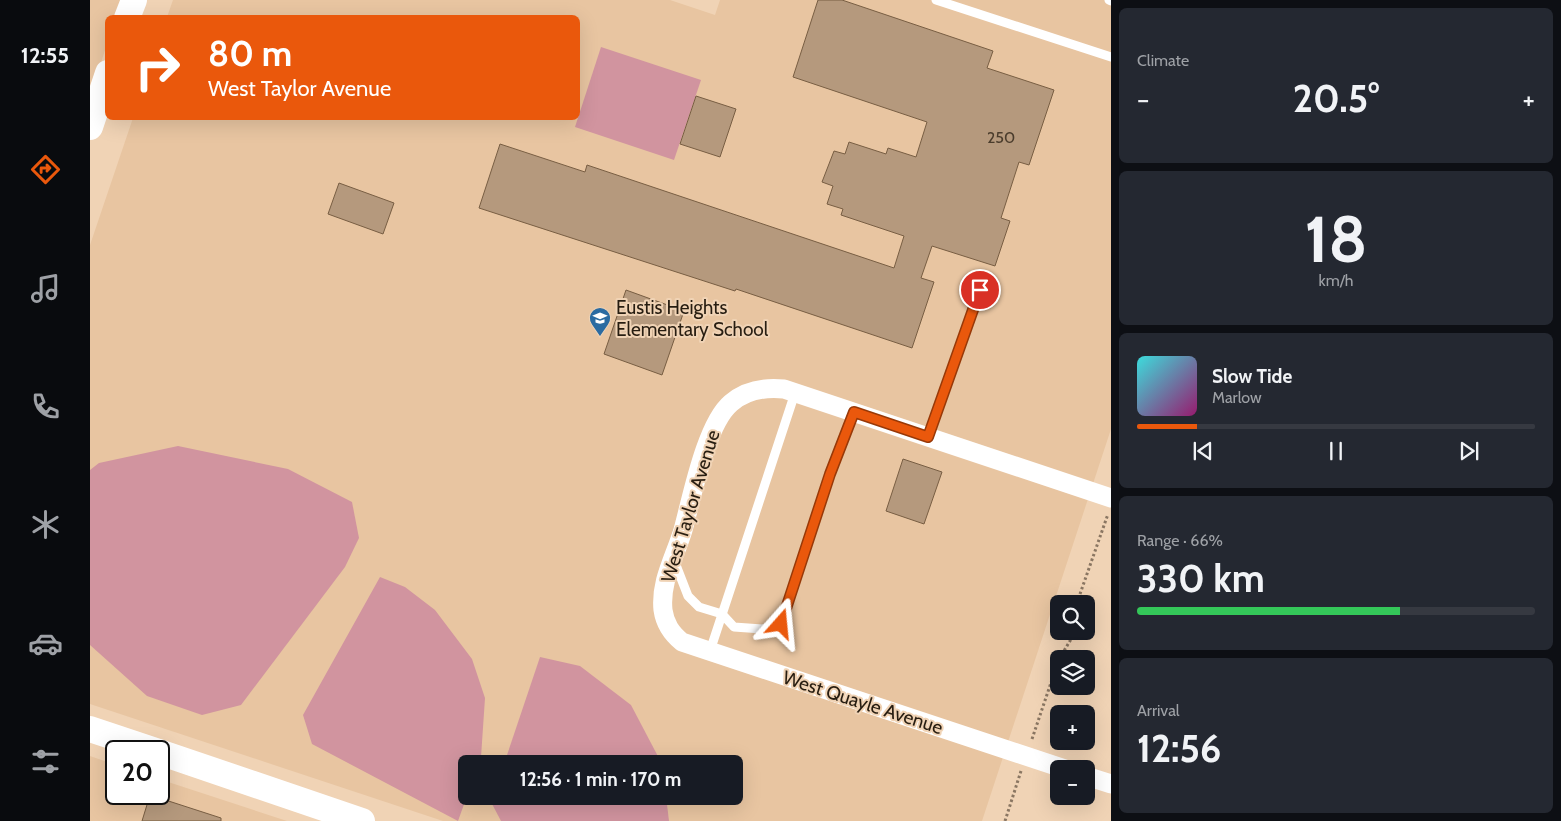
<!DOCTYPE html>
<meta charset="utf-8">
<style>
body{margin:0;font-family:Cabin,sans-serif;background:#242831;color:#f1f3f6;height:100vh;display:flex;flex-direction:column;font-size:19px;white-space:nowrap}
*{box-sizing:border-box;margin:0}
p{font-size:16px;color:#9ea1a6}
.icon{flex:none;width:28px;height:28px;fill:none;stroke:currentColor;stroke-width:2;stroke-linecap:round;stroke-linejoin:round}
.map{position:relative;flex:1;overflow:hidden}
.side{display:flex;flex-direction:column;gap:8px;padding:8px;background:#0d0f14;width:450px}
.side>*{flex:none}
.hud{position:absolute;left:15px;top:15px;width:475px;height:105px;border-radius:8px;box-shadow:0 5px 20px #0002;background:#ea580c;color:#fff;overflow:hidden}
.fabs{position:absolute;left:960px;top:595px;display:grid;gap:10px}
.fabs a{display:grid;place-items:center;width:45px;height:45px;border-radius:8px;background:#171b24;box-shadow:0 5px 20px #0002;font-size:25px}
.speed{position:absolute;left:15px;top:740px;display:flex;gap:10px;font-size:25px;font-weight:700;text-align:center}
.speed>*{display:grid;place-content:center;width:65px;height:65px;border-radius:50%;background:#171b24;box-shadow:0 5px 20px #0002;line-height:1}
.speed .limit{border:2px solid #111;border-radius:8px;background:#fff;color:#111}
.pin{position:absolute;display:grid;place-items:center;width:42px;height:42px;color:#fff;margin:-21px;border:2px solid #fff;border-radius:50%;box-shadow:0 1px 5px #0007}
.me{position:absolute;width:55px;margin:-28px;rotate:18deg;stroke-linejoin:round;filter:drop-shadow(0 0 4px #0008)}
.turn{display:flex;align-items:center;gap:18px;height:105px;padding:0 20px;font-size:22px}
.turn .icon{width:65px;height:65px;stroke-width:2.5}
.turn b{display:block;font-size:35px;line-height:42px}
.big{font-size:38px;font-weight:700;line-height:1.1}
.side .widget{flex:1;display:flex;flex-direction:column;justify-content:center;gap:8px;min-width:0;padding:0 18px;border-radius:8px;background:#242831}
.side .dial{align-items:center;gap:0}
.dial b{font-size:65px;line-height:1}
.song{display:flex;align-items:center;gap:15px}
.cover{width:60px;height:60px;border-radius:8px;background:linear-gradient(135deg,hsl(180 70% 55%),hsl(320 70% 35%))}
.played{height:5px;border-radius:2px;background:linear-gradient(90deg,#ea580c 15%,#363941 15%)}
.keys{display:flex;justify-content:space-around;direction:ltr}
.heat{display:flex;justify-content:space-between;align-items:center;font-size:28px;direction:ltr}
.charge{height:8px;border-radius:4px;background:linear-gradient(90deg,#34c759 66%,#363941 0)}
.trip{position:absolute;left:368px;top:755px;width:285px;height:50px;border-radius:8px;background:#171b24;box-shadow:0 5px 20px #0002;font-weight:700;line-height:50px;text-align:center}
main{display:flex;flex:1;min-height:0}
.dock{display:flex;flex-direction:column;width:90px;justify-content:space-around;align-items:center;background:#090b0e;color:#9ea1a6}
.dock .icon{width:35px;height:35px}
.dock .active{color:#ea580c}
.dock b{font-size:22px;color:#f1f3f6}
.map>svg:first-child{display:block}
.built{fill:#e8c5a1;fill-rule:evenodd}
.green{fill:#d1949f}
.building{fill:#b5997d;stroke:#785e43}
.lines{fill:none;stroke-linecap:round;stroke-linejoin:round}
.path{stroke:#8a7662;stroke-width:3;stroke-dasharray:2.5 2.5;stroke-linecap:butt}
.lane{stroke:#fff;stroke-width:9}
.street{stroke:#fff;stroke-width:19}
.secondary{stroke:#fff;stroke-width:26}
.route-casing{stroke:#983908;stroke-width:12}
.route{stroke:#ea580c;stroke-width:9}
.labels{text-anchor:middle;stroke-width:4;stroke-linejoin:round;paint-order:stroke}
.number-label{font-size:16px;fill:#4a3c2c}
.poi-label{font-size:19px;fill:#271d11;stroke:#f0d3b5;text-anchor:start}
.street-label{font-size:19px;fill:#271d11;stroke:#f0d3b5}
</style>
<main>
<nav class="dock">
<b>12:55</b>
<svg class="icon active" aria-label="directions" viewBox="0 0 24 24"><path d="M12 3l9 9-9 9-9-9zM9 14v-3h6M13 9l2 2-2 2"/></svg>
<svg class="icon" aria-label="music" viewBox="0 0 24 24"><path d="M9 18V5l10-2v13"/><circle cx="6" cy="18" r="3"/><circle cx="16" cy="16" r="3"/></svg>
<svg class="icon" aria-label="phone" viewBox="0 0 24 24"><path d="M5 4h4l2 5-3 2q2 4 5 5l2-3 5 2v4C11 20 4 13 5 4z"/></svg>
<svg class="icon" aria-label="climate" viewBox="0 0 24 24"><path d="M12 3v18M4 7l16 10M4 17L20 7"/></svg>
<svg class="icon" aria-label="car" viewBox="0 0 24 24"><path d="M5 17H2v-5l4-1 3-4h7l3 4 3 1v5h-3M9 17h6M6 11h13"/><circle cx="7" cy="17" r="2"/><circle cx="17" cy="17" r="2"/></svg>
<svg class="icon" aria-label="filters" viewBox="0 0 24 24"><path d="M4 7h16M4 17h16"/><circle cx="9" cy="7" r="2"/><circle cx="15" cy="17" r="2"/></svg>
</nav>
<div class="map">
<svg width="1021" height="821" viewBox="0 0 1021 821">
<rect width="100%" height="100%" fill="#f0d3b5"/>
<g class="built">
<polygon points="0,0 34,0 28,17 18,18 17,44 0,97"/>
<path d="M83 0H580L625 15 630 0H1021V429L892 821H353L0 704V245L43 118H488V18L77 17ZM376 764H644V796H376Z"/>
<polygon points="0,756 26,765 26,794 69,794 69,779 197,821 0,821"/>
</g>
<g class="green">
<polygon points="511,47 611,80 584,160 485,127"/>
<polygon points="88,446 198,469 262,502 269,538 255,567 151,705 112,715 57,696 0,645 0,470 9,463"/>
<polygon points="290,577 315,587 345,610 382,659 395,698 391,757 389,764 376,764 377,796 368,821 222,744 213,715"/>
<polygon points="450,657 490,666 541,705 572,764 414,764"/>
<polygon points="403,796 576,796 579,821 411,821 401,802"/>
</g>
<g class="building">
<polygon points="728,0 752,0 903,51 897,68 964,90 939,165 929,162 911,218 920,221 905,266 842,246 831,278 844,282 822,348 646,289 645,291 389,208 410,144 495,172 497,165 804,268 814,236 751,215 753,209 737,204 743,186 732,182 744,151 755,154 759,142 796,154 798,148 826,157 837,122 703,77"/>
<polygon points="606,96 646,109 630,157 590,144"/>
<polygon points="249,183 304,203 293,234 238,214"/>
<polygon points="536,290 594,311 572,375 514,354"/>
<polygon points="813,459 852,472 834,524 796,511"/>
<polygon points="60,795 131,818 131,821 52,821"/>
</g>
<g class="lines">
<g class="path">
<polyline points="990,604 990,594 1018,514"/>
<polyline points="969,659 986,631"/>
<polyline points="942,739 969,659"/>
<polyline points="915,821 931,771"/>
</g>
<g class="lane">
<polyline points="846,0 1021,57"/>
<polyline points="1019,0 1021,1"/>
<polyline points="838,437 890,290"/>
<polyline points="584,560 598,596 609,607 632,614 644,627 672,629 691,624 740,474 764,412"/>
<polyline points="620,651 705,393"/>
</g>
<g class="street">
<path d="M975 769 592 642C581 633 575 624 573 610 570 581 585 557 593 530 602 497 616 424 641 403 656 390 674 387 694 389L1021 498"/>
<polyline points="996,776 1021,784"/>
</g>
<g class="secondary">
<polyline points="37,18 44,0"/>
<polyline points="0,127 18,73"/>
<polyline points="0,729 66,751"/>
<polyline points="69,752 272,821"/>
</g>
</g>
<g class="lines">
<g class="route-casing">
<polyline id="route" points="691,624 740,474 764,412 838,437 890,290"/>
</g>
<use href="#route" class="route"/>
</g>
<defs>
<g id="school-pin" transform="scale(1.125)"><path d="M0 17L-7.5 6A9.5 9.5 0 1 1 7.5 6Z" fill="#2b6ba1" stroke="#f0d3b5"/><path d="M0-5L7-2L0 1L-7-2ZM-4 1L0 2.5L4 1V4Q0 6-4 4Z" fill="#fff"/></g>
</defs>
<g fill-rule="evenodd">
<use href="#school-pin" x="510" y="318"/>
</g>
<g class="labels">
<g class="number-label">
<text x="911" y="143">250</text>
</g>
<g class="poi-label">
<text x="526" y="314">Eustis Heights<tspan x="526" dy="22">Elementary School</tspan></text>
</g>
<g class="street-label">
<text transform="translate(600 506) rotate(-73)" y="7">West Taylor Avenue</text>
<text transform="translate(773 702) rotate(18)" y="7">West Quayle Avenue</text>
</g>
</g>
</svg>
<div class="fabs">
<a><svg class="icon" aria-label="search" viewBox="0 0 24 24"><circle cx="10" cy="10" r="6"/><path d="M15 15l6 6"/></svg></a>
<a><svg class="icon" aria-label="layers" viewBox="0 0 24 24"><path d="M12 4l9 5-9 5-9-5zM3 14l9 5 9-5"/></svg></a>
<a>+</a>
<a>−</a>
</div>
<div class="speed"><div class="limit">20</div></div>
<div class="pin" style="left:890px;top:290px;background:#d93025"><svg class="icon" aria-label="arrive" viewBox="0 0 24 24"><path d="M6 21V4h12l-3 4 3 4H6"/></svg></div>
<svg class="me" style="left:691px;top:624px" viewBox="-20 -20 40 40"><path d="M0-17L14 15 0 8-14 15z" fill="#ea580c" stroke="#fff" stroke-width="4"/></svg>
<div class="trip">12:56 · 1 min · 170 m</div>
<div class="hud">
<div class="turn"><svg class="icon" aria-label="right" viewBox="0 0 24 24"><path d="M7 20v-9h11M14 6l5 5-5 5"/></svg><div><b>80 m</b>West Taylor Avenue</div></div>
</div>
</div>
<section class="side">
<div class="widget"><p>Climate</p>
<div class="heat"><a>−</a><b class="big">20.5°</b><a>+</a></div>
</div>
<div class="widget dial"><b>18</b><p>km/h</p></div>
<div class="widget">
<div class="song"><i class="cover"></i><div><b>Slow Tide</b><p>Marlow</p></div></div>
<div class="played"></div>
<div class="keys"><svg class="icon" aria-label="previous" viewBox="0 0 24 24"><path d="M18 5L8 12l10 7zM5 5v14"/></svg><svg class="icon" aria-label="pause" viewBox="0 0 24 24"><path d="M8 5v14M16 5v14"/></svg><svg class="icon" aria-label="next" viewBox="0 0 24 24"><path d="M6 5l10 7-10 7zM19 5v14"/></svg></div>
</div>
<div class="widget"><p>Range · 66%</p><b class="big">330 km</b><div class="charge"></div></div>
<div class="widget"><p>Arrival</p><b class="big">12:56</b></div>
</section>
</main>
